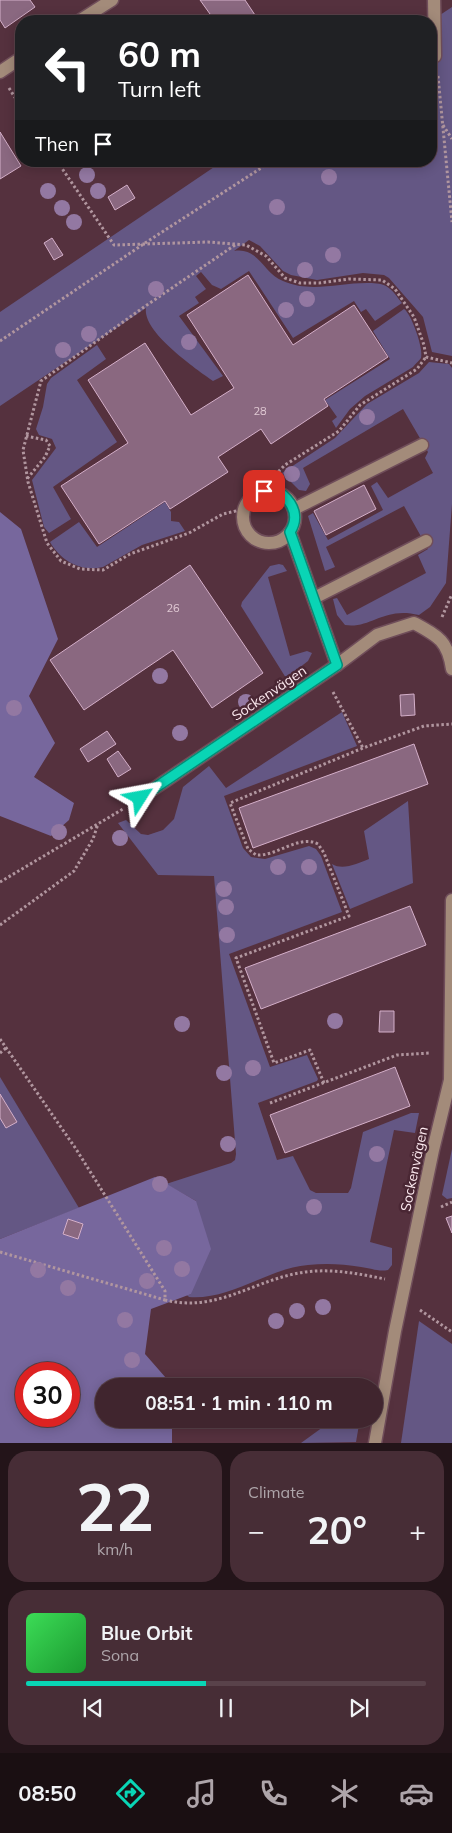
<!DOCTYPE html>
<meta charset="utf-8">
<style>
body{margin:0;font-family:Mulish,sans-serif;background:#472d36;color:#f1f3f6;height:100vh;display:flex;flex-direction:column;font-size:19px;white-space:nowrap}
*{box-sizing:border-box;margin:0}
p{font-size:16px;color:#aea5aa}
.icon{flex:none;width:28px;height:28px;fill:none;stroke:currentColor;stroke-width:2;stroke-linecap:round;stroke-linejoin:round}
.map{position:relative;height:1443px;overflow:hidden}
.side{display:flex;flex-direction:column;gap:8px;padding:8px;background:#231419;flex:1}
.side>*{flex:none}
.banner{position:absolute;left:15px;top:15px;width:422px;height:152px;border-radius:20px;box-shadow:0 2px 12px #0003,0 0 0 1px #59424a;background:#202124;color:#fff;overflow:hidden}
.speed{position:absolute;left:15px;top:1362px;display:flex;gap:10px;font-size:25px;font-weight:700;text-align:center}
.speed>*{display:grid;place-content:center;width:65px;height:65px;border-radius:50%;background:#40252e;box-shadow:0 2px 12px #0003,0 0 0 1px #59424a;line-height:1}
.speed .limit{border:8px solid #d22;background:#fff;color:#111}
.pin{position:absolute;display:grid;place-items:center;width:42px;height:42px;color:#fff;margin:-21px;border-radius:10px;box-shadow:0 2px 8px #0006}
.me{position:absolute;width:55px;margin:-28px;rotate:56deg;stroke-linejoin:round;filter:drop-shadow(0 0 4px #0008)}
.turn{display:flex;align-items:center;gap:18px;height:105px;padding:0 20px;font-size:22px}
.turn .icon{width:65px;height:65px;stroke-width:2.5}
.turn b{display:block;font-size:35px;line-height:42px}
.then{display:flex;align-items:center;height:48px;padding:0 20px;background:#0003;gap:10px;font-size:19px}
.big{font-size:38px;font-weight:700;line-height:1.1}
.side .tile{flex:1;display:flex;flex-direction:column;justify-content:center;gap:8px;min-width:0;padding:0 18px;border-radius:20px;background:#472d36}
.side .dial{align-items:center;gap:0}
.dial b{font-size:65px;line-height:1}
.song{display:flex;align-items:center;gap:15px}
.cover{width:60px;height:60px;border-radius:8px;background:linear-gradient(135deg,hsl(130 70% 55%),hsl(130 70% 35%))}
.played{height:5px;border-radius:2px;background:linear-gradient(90deg,#09d5b5 45%,#59424a 45%)}
.keys{display:flex;justify-content:space-around;direction:ltr}
.heat{display:flex;justify-content:space-between;align-items:center;font-size:28px;direction:ltr}
.side .tiles{flex:1;display:grid;gap:8px;grid-template-columns:1fr 1fr}
.tile:last-child{grid-column:span 2}
.trip{position:absolute;left:95px;top:1378px;width:288px;height:50px;border-radius:25px;background:#40252e;box-shadow:0 2px 12px #0003,0 0 0 1px #59424a;font-weight:700;line-height:50px;text-align:center}
.menu{display:flex;height:80px;justify-content:space-around;align-items:center;background:#1a0f12;color:#aea5aa}
.menu .icon{width:35px;height:35px}
.menu .active{color:#09d5b5}
.menu b{font-size:22px;color:#f1f3f6}
.map>svg:first-child{display:block}
.green{fill:#645784}
.forest{fill:#77679d;fill-rule:evenodd}
.building{fill:#8a6880;stroke:#d4afc9}
.lines{fill:none;stroke-linecap:round;stroke-linejoin:round}
.minor-casing{stroke:#704e5a;stroke-width:15}
.path{stroke:#b1969f;stroke-width:3;stroke-dasharray:2.5 2.5;stroke-linecap:butt}
.minor{stroke:#a38b7a;stroke-width:12}
.tree{fill:#9378a2}
.route-casing{stroke:#068a76;stroke-width:12}
.route{stroke:#09d5b5;stroke-width:9}
.labels{text-anchor:middle;stroke-width:5;stroke-linejoin:round;paint-order:stroke}
.number-label{font-size:11px;fill:#e0c9d3}
.street-label{font-size:14px;fill:#fce9ef;stroke:#4a2734}
</style>
<div class="map">
<svg width="452" height="1443" viewBox="0 0 452 1443">
<rect width="100%" height="100%" fill="#55313e"/>
<g class="green">
<path d="M452 7V356L432 352 423 317 389 278 384 275 363 273 317 280 291 275 283 271 260 246 249 240 234 251C259 247 263 273 283 281 310 293 338 283 367 283 373 283 380 283 386 286 393 290 397 297 402 303L375 321 366 309 361 312 354 301 293 338 249 271 221 289 212 285 201 272 196 276 206 289 195 297 199 303 179 316 223 376 213 381C196 369 142 332 146 308L0 406V312L223 161H431V21Z"/>
<path d="M404 309C411 313 424 349 421 358 419 361 415 364 413 367L365 396 350 409 336 428 332 421 337 417 325 400 390 359 373 331Z"/>
<polygon points="97,345 106,359 77,380 117,442 53,487 71,519 49,533 44,527 32,480 56,448 52,439 39,435 36,429 43,407 47,384 51,378"/>
<path d="M429 362 449 364 452 368V504L446 583 430 607 419 615C384 606 371 629 345 625L337 615 333 599 337 598 347 615 426 573 418 555 428 549 404 506 326 547 335 567 325 571 308 516 313 513 328 540 383 510 371 486 377 482 388 498 433 473 425 458 428 452 403 409 303 468 310 484 306 491 299 490 282 473 335 438 367 404 419 373Z"/>
<path d="M165 502 171 512V521L179 522 185 531 142 545 103 567C80 572 61 561 50 542L79 522 97 547Z"/>
<polygon points="279,564 283,565 287,571 268,577 290,656 307,651 312,653 308,661 286,678 241,606 242,602 270,566"/>
<path d="M342 712 357 746 224 796 243 848 251 857 265 859 309 846 316 849 321 856 342 912 229 954 270 1067 307 1055 318 1079 317 1081 258 1103 277 1160 293 1156 310 1190 316 1193H348L351 1188 363 1132 411 1113H419L415 1133 394 1130 370 1242 392 1248V1265L388 1270C378 1272 371 1268 361 1267 343 1264 326 1263 308 1265 266 1269 232 1300 189 1297L187 1295 191 1294 196 1201 166 1184 231 1163 235 1160 236 1154 214 876 158 875 118 823 126 820 141 834 148 835 163 830 174 819 183 787 209 766 226 788Z"/>
<path d="M408 801 413 883 350 909 332 864C343 871 358 863 369 859L364 831Z"/>
<polygon points="0,1077 79,1208 0,1239"/>
<polygon points="452,1149 452,1198 447,1199 442,1195"/>
<polygon points="419,1321 452,1344 452,1443 401,1443"/>
<polygon points="334,1419 360,1419 356,1442 301,1443"/>
</g>
<g class="forest">
<polygon points="0,512 21,529 58,639 29,696 55,743 34,777 74,803 69,820 51,836 0,816"/>
<path d="M155 1177 196 1201 211 1249 191 1294 151 1309 145 1354 173 1386H104V1419H172V1443H0V1239ZM26 1374H69V1416H26Z"/>
</g>
<g class="building">
<polygon points="0,0 30,0 35,7 5,28 0,20"/>
<polygon points="200,0 245,0 259,21 215,21"/>
<polygon points="0,132 21,166 0,179"/>
<polygon points="127,185 135,198 115,210 108,197"/>
<polygon points="52,238 63,255 54,260 44,243"/>
<polygon points="248,275 293,345 354,305 388,357 324,399 328,406 271,444 261,429 218,457 228,472 170,509 165,501 99,544 61,486 128,443 88,380 145,343 191,415 234,388 187,315"/>
<polygon points="364,485 376,509 326,535 314,511"/>
<polygon points="190,565 263,673 212,708 173,650 84,710 50,660"/>
<polygon points="414,694 415,715 401,716 400,695"/>
<polygon points="107,731 116,744 88,762 80,749"/>
<polygon points="414,744 428,784 253,848 239,808"/>
<polygon points="118,751 131,769 118,777 107,759"/>
<polygon points="410,906 426,945 261,1009 245,968"/>
<polygon points="380,1011 394,1011 394,1032 379,1032"/>
<polygon points="395,1067 410,1106 285,1153 270,1115"/>
<polygon points="0,1094 17,1122 6,1128 0,1118"/>
<polygon points="452,1216 452,1233 446,1218"/>
<polygon points="68,1219 83,1224 78,1239 63,1234"/>
</g>
<g class="lines">
<g class="minor-casing">
<g id="minor">
<polyline points="434,0 435,56"/>
<polyline points="79,21 112,0"/>
<polyline points="0,72 21,58"/>
<circle cx="269" cy="517" r="26"/>
<polyline points="294,509 422,445"/>
<polyline points="290,532 337,665"/>
<polyline points="314,598 426,541"/>
<path d="M140 798 337 665 377 635 414 623C438 636 448 641 452 669"/>
<polyline points="375,1443 395,1331 433,1150 450,1080 452,900"/>
</g>
</g>
<g class="path">
<polyline points="438,76 452,222"/>
<polyline points="9,88 21,107"/>
<polyline points="443,125 452,139"/>
<polyline points="57,161 114,245 208,242 246,245 266,256 285,278 300,283 319,283 349,279 382,280 395,289 414,317 424,345 426,357 452,363"/>
<polyline points="235,245 144,307 41,381 23,450 28,482 47,543 61,561 80,569 103,570 130,554 189,533 223,514 244,509"/>
<polyline points="0,341 145,243 272,161"/>
<polyline points="26,436 46,440 50,446 45,457 27,479"/>
<polyline points="274,491 278,472 285,465 339,431 360,405 417,369 426,357"/>
<polyline points="442,617 452,594"/>
<polyline points="333,692 363,748"/>
<polyline points="0,882 123,809"/>
<polyline points="0,925 74,871 93,839 98,824"/>
<path d="M0 1039 76 1149 165 1291V1300C215 1312 248 1284 294 1274 325 1267 355 1273 385 1279"/>
<polyline points="0,1053 6,1048"/>
<path d="M324 1083 310 1050 274 1063 236 958 349 916 324 853 318 844C299 834 276 857 256 855L248 849 230 803 363 748 424 726 452 724"/>
<polyline points="270,1103 397,1055 430,1053"/>
<polyline points="441,1207 452,1202"/>
<polyline points="0,1252 165,1300"/>
<polyline points="420,1310 452,1332"/>
</g>
<use href="#minor" class="minor"/>
</g>
<g class="tree">
<circle cx="87" cy="175" r="8"/>
<circle cx="329" cy="177" r="8"/>
<circle cx="48" cy="191" r="8"/>
<circle cx="98" cy="191" r="8"/>
<circle cx="277" cy="207" r="8"/>
<circle cx="62" cy="208" r="8"/>
<circle cx="74" cy="222" r="8"/>
<circle cx="333" cy="255" r="8"/>
<circle cx="305" cy="270" r="8"/>
<circle cx="156" cy="289" r="8"/>
<circle cx="307" cy="299" r="8"/>
<circle cx="286" cy="310" r="8"/>
<circle cx="89" cy="334" r="8"/>
<circle cx="189" cy="342" r="8"/>
<circle cx="63" cy="350" r="8"/>
<circle cx="367" cy="417" r="8"/>
<circle cx="292" cy="474" r="8"/>
<circle cx="160" cy="676" r="8"/>
<circle cx="246" cy="702" r="8"/>
<circle cx="14" cy="708" r="8"/>
<circle cx="180" cy="733" r="8"/>
<circle cx="59" cy="832" r="8"/>
<circle cx="120" cy="838" r="8"/>
<circle cx="278" cy="867" r="8"/>
<circle cx="309" cy="867" r="8"/>
<circle cx="224" cy="889" r="8"/>
<circle cx="226" cy="907" r="8"/>
<circle cx="227" cy="935" r="8"/>
<circle cx="335" cy="1021" r="8"/>
<circle cx="182" cy="1024" r="8"/>
<circle cx="253" cy="1068" r="8"/>
<circle cx="224" cy="1073" r="8"/>
<circle cx="228" cy="1144" r="8"/>
<circle cx="377" cy="1154" r="8"/>
<circle cx="160" cy="1184" r="8"/>
<circle cx="314" cy="1207" r="8"/>
<circle cx="164" cy="1248" r="8"/>
<circle cx="182" cy="1269" r="8"/>
<circle cx="38" cy="1270" r="8"/>
<circle cx="147" cy="1281" r="8"/>
<circle cx="68" cy="1288" r="8"/>
<circle cx="323" cy="1307" r="8"/>
<circle cx="297" cy="1311" r="8"/>
<circle cx="125" cy="1320" r="8"/>
<circle cx="276" cy="1321" r="8"/>
<circle cx="132" cy="1360" r="8"/>
</g>
<g class="lines">
<g class="route-casing">
<path id="route" d="M140 798 337 665 290 532C299 518 294 505 283 495L264 491"/>
</g>
<use href="#route" class="route"/>
</g>
<g class="labels">
<g class="number-label">
<text x="260" y="415">28</text>
<text x="173" y="612">26</text>
</g>
<g class="street-label">
<text transform="translate(269 693) rotate(-34)" y="5">Sockenvägen</text>
<text transform="translate(414 1169) rotate(-78)" y="5">Sockenvägen</text>
</g>
</g>
</svg>
<div class="speed"><div class="limit">30</div></div>
<div class="pin" style="left:264px;top:491px;background:#d93025"><svg class="icon" aria-label="arrive" viewBox="0 0 24 24"><path d="M6 21V4h12l-3 4 3 4H6"/></svg></div>
<svg class="me" style="left:140px;top:798px" viewBox="-20 -20 40 40"><path d="M0-17L14 15 0 8-14 15z" fill="#09d5b5" stroke="#fff" stroke-width="4"/></svg>
<div class="trip">08:51 · 1 min · 110 m</div>
<div class="banner">
<div class="turn"><svg class="icon" aria-label="left" viewBox="0 0 24 24"><path d="M17 20v-9H6M10 6l-5 5 5 5"/></svg><div><b>60 m</b>Turn left</div></div>
<div class="then">Then<svg class="icon" aria-label="arrive" viewBox="0 0 24 24"><path d="M6 21V4h12l-3 4 3 4H6"/></svg></div>
</div>
</div>
<section class="side">
<div class="tiles">
<div class="tile dial"><b>22</b><p>km/h</p></div>
<div class="tile"><p>Climate</p>
<div class="heat"><a>−</a><b class="big">20°</b><a>+</a></div>
</div>
<div class="tile">
<div class="song"><i class="cover"></i><div><b>Blue Orbit</b><p>Sona</p></div></div>
<div class="played"></div>
<div class="keys"><svg class="icon" aria-label="previous" viewBox="0 0 24 24"><path d="M18 5L8 12l10 7zM5 5v14"/></svg><svg class="icon" aria-label="pause" viewBox="0 0 24 24"><path d="M8 5v14M16 5v14"/></svg><svg class="icon" aria-label="next" viewBox="0 0 24 24"><path d="M6 5l10 7-10 7zM19 5v14"/></svg></div>
</div>
</div>
</section>
<nav class="menu">
<b>08:50</b>
<svg class="icon active" aria-label="directions" viewBox="0 0 24 24"><path d="M12 3l9 9-9 9-9-9zM9 14v-3h6M13 9l2 2-2 2"/></svg>
<svg class="icon" aria-label="music" viewBox="0 0 24 24"><path d="M9 18V5l10-2v13"/><circle cx="6" cy="18" r="3"/><circle cx="16" cy="16" r="3"/></svg>
<svg class="icon" aria-label="phone" viewBox="0 0 24 24"><path d="M5 4h4l2 5-3 2q2 4 5 5l2-3 5 2v4C11 20 4 13 5 4z"/></svg>
<svg class="icon" aria-label="climate" viewBox="0 0 24 24"><path d="M12 3v18M4 7l16 10M4 17L20 7"/></svg>
<svg class="icon" aria-label="car" viewBox="0 0 24 24"><path d="M5 17H2v-5l4-1 3-4h7l3 4 3 1v5h-3M9 17h6M6 11h13"/><circle cx="7" cy="17" r="2"/><circle cx="17" cy="17" r="2"/></svg>
</nav>
